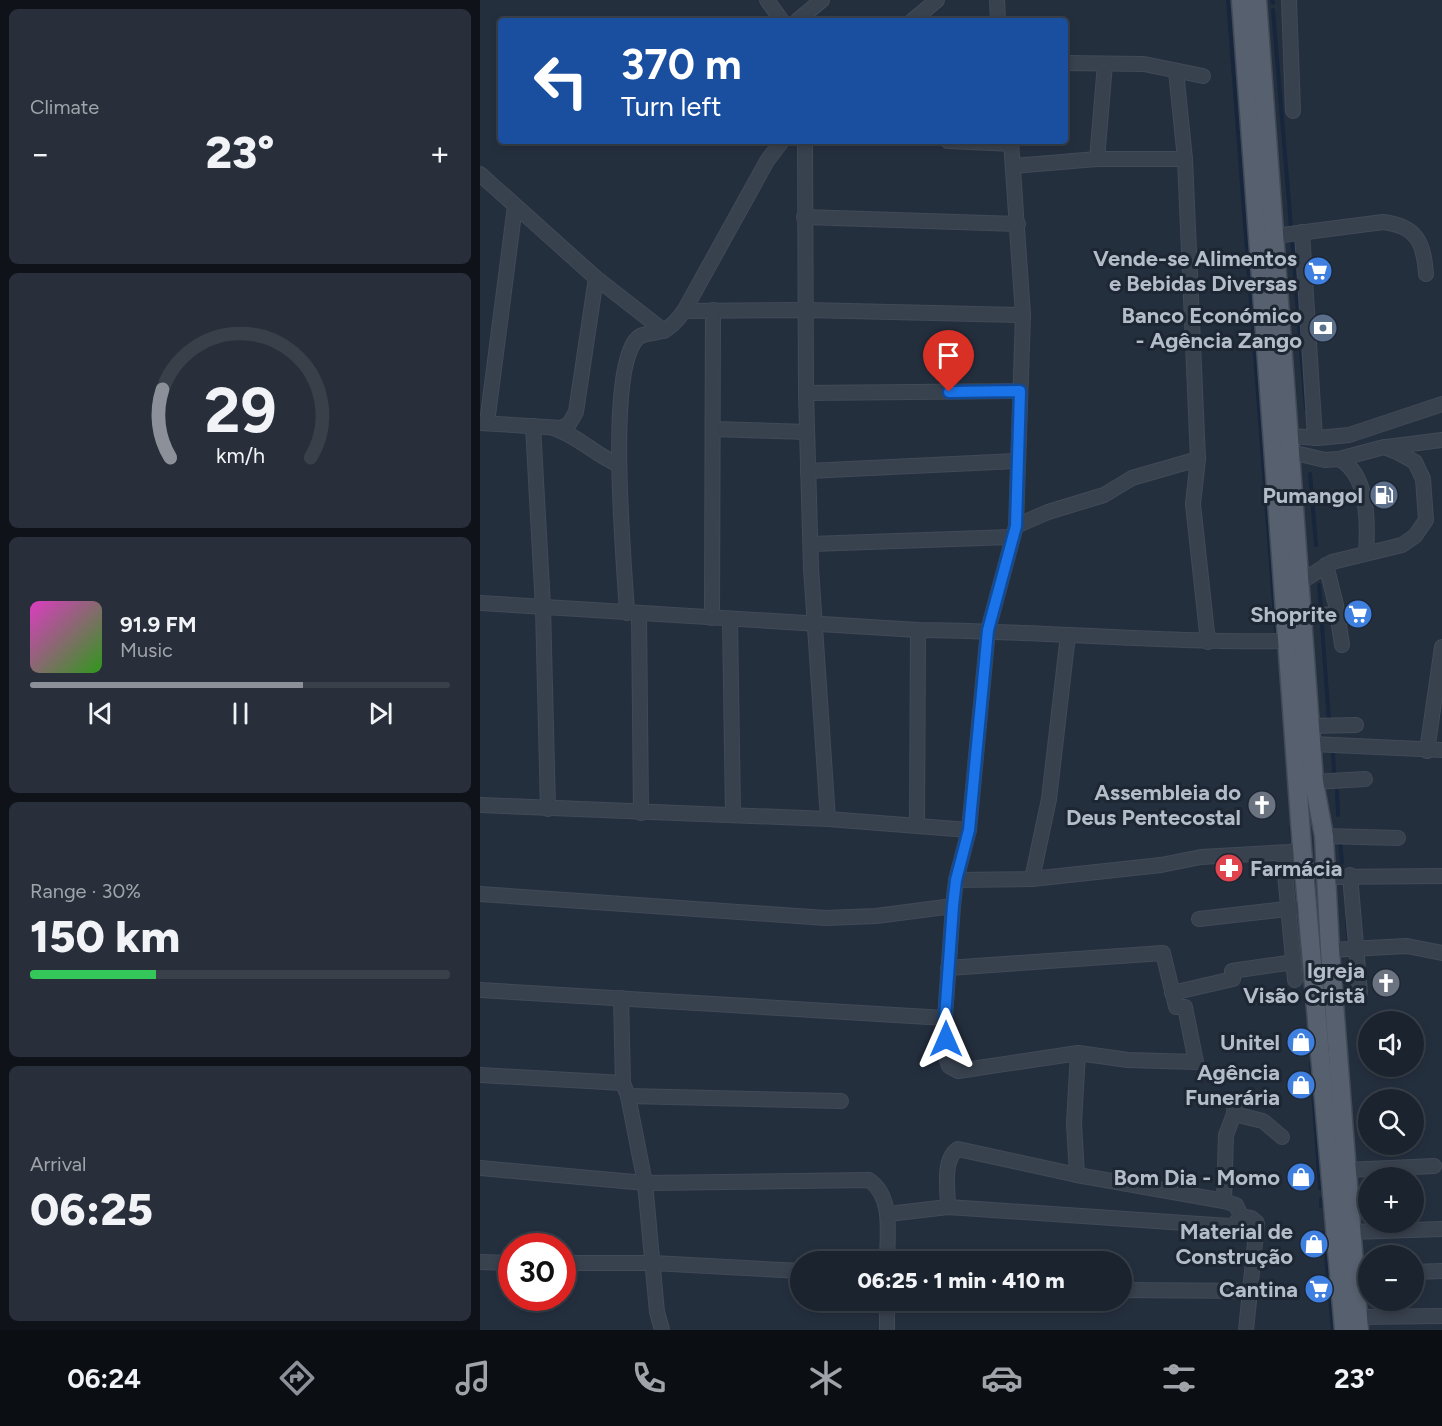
<!DOCTYPE html>
<meta charset="utf-8">
<style>
body{margin:0;font-family:Figtree,sans-serif;background:#282f3a;color:#f1f3f6;height:100vh;display:flex;flex-direction:column;font-size:22px;white-space:nowrap}
*{box-sizing:border-box;margin:0}
p{font-size:20px;color:#a0a4aa}
.icon{flex:none;width:33px;height:33px;fill:none;stroke:currentColor;stroke-width:2;stroke-linecap:round;stroke-linejoin:round}
.map{position:relative;flex:1;overflow:hidden}
.side{display:flex;flex-direction:column;gap:9px;padding:9px;background:#0f1319;width:480px}
.side>*{flex:none}
.banner{position:absolute;left:18px;top:18px;width:570px;height:126px;border-radius:6px;box-shadow:0 3px 9px #0003,0 0 0 2px #39404a;background:#1a4fa0;color:#fff;overflow:hidden}
.fabs{position:absolute;left:878px;top:1011px;display:grid;gap:12px}
.fabs a{display:grid;place-items:center;width:66px;height:66px;border-radius:50%;background:#1b232e;box-shadow:0 3px 9px #0003,0 0 0 2px #39404a;font-size:30px}
.speed{position:absolute;left:18px;top:1233px;display:flex;gap:12px;font-size:30px;font-weight:700;text-align:center}
.speed>*{display:grid;place-content:center;width:78px;height:78px;border-radius:50%;background:#1b232e;box-shadow:0 3px 9px #0003,0 0 0 2px #39404a;line-height:1}
.speed .limit{border:9px solid #d22;background:#fff;color:#111}
.pin{position:absolute;display:grid;place-items:center;width:51px;height:51px;color:#fff;margin:-62px -26px;border-radius:50% 50% 50% 0;rotate:-45deg;box-shadow:0 0 6px #0007}
.pin .icon{rotate:45deg}
.me{position:absolute;width:66px;margin:-33px;rotate:0deg;stroke-linejoin:round;filter:drop-shadow(0 0 4px #0008)}
.turn{display:flex;align-items:center;gap:21px;height:126px;padding:0 24px;font-size:27px}
.turn .icon{width:78px;height:78px;stroke-width:2.5}
.turn b{display:block;font-size:42px;line-height:51px}
.big{font-size:45px;font-weight:800;line-height:1.1}
.side .tile{flex:1;display:flex;flex-direction:column;justify-content:center;gap:9px;min-width:0;padding:0 21px;border-radius:9px;background:#282f3a}
.side .dial{align-items:center;gap:0}
.dial svg{height:156px;overflow:visible;fill:none;stroke:#39404a;stroke-width:7;stroke-linecap:round;text-anchor:middle}
.dial text{fill:#f1f3f6;stroke:none}
.song{display:flex;align-items:center;gap:18px}
.cover{width:72px;height:72px;border-radius:9px;background:linear-gradient(135deg,hsl(310 70% 55%),hsl(110 70% 35%))}
.played{height:6px;border-radius:3px;background:linear-gradient(90deg,#8c9099 65%,#39404a 65%)}
.keys{display:flex;justify-content:space-around;direction:ltr}
.heat{display:flex;justify-content:space-between;align-items:center;font-size:33px;direction:ltr}
.charge{height:9px;border-radius:4px;background:linear-gradient(90deg,#34c759 30%,#39404a 0)}
.trip{position:absolute;left:310px;top:1251px;width:342px;height:60px;border-radius:30px;background:#1b232e;box-shadow:0 3px 9px #0003,0 0 0 2px #39404a;font-weight:800;line-height:60px;text-align:center}
.tabs{display:flex;height:96px;justify-content:space-around;align-items:center;background:#0b0e12;color:#a0a4aa}
.tabs .icon{width:42px;height:42px}
.tabs .selected{color:#8c9099}
.tabs b{font-size:27px;color:#f1f3f6}
main{display:flex;flex:1;min-height:0}
.map>svg:first-child{display:block}
.lines{fill:none;stroke-linecap:round;stroke-linejoin:round}
.stream{stroke:#17263c;stroke-width:4}
.minor-casing{stroke:#414a57;stroke-width:16}
.major-casing{stroke:#414a57;stroke-width:21}
.minor{stroke:#38414e;stroke-width:14}
.major{stroke:#56606e;stroke-width:18}
.route-casing{stroke:#114b97;stroke-width:15}
.route{stroke:#1a73e8;stroke-width:10}
.labels{text-anchor:middle;stroke-width:6;stroke-linejoin:round;paint-order:stroke}
.poi-label{font-size:22px;font-weight:bold;fill:#b4bcc9;stroke:#1d2633;text-anchor:end}
</style>
<main>
<section class="side">
<div class="tile"><p>Climate</p>
<div class="heat"><a>−</a><b class="big">23°</b><a>+</a></div>
</div>
<div class="tile dial"><svg viewBox="0 0 100 80">
<path d="M14 69A42 42 0 1 1 86 69"/>
<path d="M14 69A42 42 0 0 1 10 34" stroke="#8c9099"/>
<text x="50" y="56" font-size="32" font-weight="700">29</text>
<text x="50" y="72" font-size="11">km/h</text>
</svg></div>
<div class="tile">
<div class="song"><i class="cover"></i><div><b>91.9 FM</b><p>Music</p></div></div>
<div class="played"></div>
<div class="keys"><svg class="icon" aria-label="previous" viewBox="0 0 24 24"><path d="M18 5L8 12l10 7zM5 5v14"/></svg><svg class="icon" aria-label="pause" viewBox="0 0 24 24"><path d="M8 5v14M16 5v14"/></svg><svg class="icon" aria-label="next" viewBox="0 0 24 24"><path d="M6 5l10 7-10 7zM19 5v14"/></svg></div>
</div>
<div class="tile"><p>Range · 30%</p><b class="big">150 km</b><div class="charge"></div></div>
<div class="tile"><p>Arrival</p><b class="big">06:25</b></div>
</section>
<div class="map">
<svg width="962" height="1330" viewBox="0 0 962 1330">
<rect width="100%" height="100%" fill="#242f3e"/>
<g class="lines">
<g class="stream">
<polyline points="748,0 796,631"/>
<polyline points="792,0 793,3"/>
<polyline points="793,10 811,227"/>
<polyline points="812,240 826,409"/>
<polyline points="830,474 836,545"/>
<polyline points="839,585 841,607"/>
<polyline points="842,625 849,721"/>
<polyline points="853,752 854,772"/>
<polyline points="857,791 858,815"/>
<polyline points="811,827 813,845"/>
<polyline points="860,840 862,863"/>
<polyline points="867,920 869,944"/>
<polyline points="831,1064 840,1188"/>
<polyline points="841,1199 841,1206"/>
<polyline points="844,1233 853,1330"/>
</g>
<g class="minor-casing">
<g id="minor">
<polyline points="287,0 302,21"/>
<polyline points="517,0 518,21"/>
<polyline points="809,0 813,111"/>
<polyline points="317,21 342,0"/>
<polyline points="432,21 457,0"/>
<polyline points="585,63 664,64 723,76"/>
<polyline points="325,141 326,393 331,568 348,819"/>
<polyline points="468,141 532,144"/>
<polyline points="617,159 625,64"/>
<polyline points="705,159 718,459 713,504 728,642"/>
<polyline points="533,166 617,159 705,159 696,71"/>
<polyline points="0,174 116,278 184,331"/>
<polyline points="324,217 538,224"/>
<polyline points="822,232 835,438"/>
<path d="M795 236 903 222C937 226 944 243 946 274"/>
<polyline points="204,311 327,310 543,315"/>
<polyline points="326,393 540,391"/>
<polyline points="0,423 82,428 89,424 96,412 116,278"/>
<polyline points="7,423 35,206"/>
<polyline points="53,426 63,607 68,809"/>
<path d="M73 428C97 435 115 455 139 465"/>
<polyline points="233,429 327,432"/>
<polyline points="810,436 838,438 869,435 962,404"/>
<polyline points="907,447 962,440"/>
<polyline points="811,452 845,460 859,459 904,447 917,452 935,462 943,479 946,520 935,536 922,545 852,562 819,583"/>
<path d="M859 459C889 474 888 524 886 553"/>
<polyline points="328,471 536,461"/>
<polyline points="536,526 568,512 624,495 652,478 718,459"/>
<polyline points="331,544 531,537"/>
<polyline points="846,565 856,605 862,645"/>
<path d="M0 603 438 630C561 631 684 643 807 641"/>
<path d="M147 613C144 559 127 380 155 341 162 331 175 335 184 330 192 327 199 318 204 311L287 161 302 141"/>
<polyline points="159,614 161,813"/>
<polyline points="822,616 858,614"/>
<polyline points="232,618 233,310"/>
<polyline points="250,619 253,815"/>
<polyline points="831,726 876,725"/>
<polyline points="832,744 962,750"/>
<polyline points="947,751 962,647"/>
<polyline points="834,782 885,779"/>
<polyline points="0,805 348,819 489,830"/>
<polyline points="437,825 438,630"/>
<polyline points="844,836 918,838"/>
<polyline points="803,853 815,980"/>
<polyline points="870,875 880,993"/>
<polyline points="847,877 962,876"/>
<polyline points="552,879 569,799 588,635"/>
<polyline points="476,880 552,879 681,865 721,857 810,852 822,848"/>
<polyline points="0,894 346,918 396,916 473,906"/>
<polyline points="719,919 815,908"/>
<polyline points="850,950 927,946 962,953"/>
<polyline points="468,968 683,953 696,1007 705,1007 716,1062 648,1060 598,1053 478,1071 469,1066 467,1060 465,1018 473,906 476,880 489,830 508,630 536,526 543,315 531,141"/>
<polyline points="0,990 465,1018"/>
<polyline points="692,993 753,979 752,971 814,962"/>
<polyline points="141,998 143,1083 148,1096 165,1183 177,1312 182,1330"/>
<polyline points="0,1075 143,1083"/>
<polyline points="148,1096 361,1101"/>
<polyline points="754,1114 783,1121 802,1137"/>
<path d="M0 1168 165 1183 389 1180C414 1197 407 1235 407 1262"/>
<polyline points="866,1170 954,1166"/>
<polyline points="597,1175 594,1123 598,1053"/>
<polyline points="744,1201 746,1135 754,1114 755,1100"/>
<path d="M468 1207C468 1191 462 1159 478 1149L597 1175 744 1201 756 1205 761 1216"/>
<polyline points="408,1214 468,1207 749,1226 755,1224 761,1216"/>
<polyline points="761,1216 771,1218 777,1223 766,1330"/>
<polyline points="870,1232 962,1229"/>
<polyline points="0,1262 32,1263"/>
<polyline points="82,1263 173,1263 321,1271"/>
<polyline points="933,1272 962,1271"/>
<polyline points="642,1290 772,1291"/>
<polyline points="407,1300 407,1330"/>
<polyline points="878,1317 962,1316"/>
</g>
</g>
<g class="major-casing">
<g id="major">
<polyline points="761,0 822,848 864,1330"/>
<polyline points="777,0 834,782 844,836 850,950 879,1330"/>
</g>
</g>
<use href="#minor" class="minor"/>
<use href="#major" class="major"/>
</g>
<g class="lines">
<g class="route-casing">
<polyline id="route" points="466,1039 465,1018 473,906 476,880 489,830 508,630 536,526 540,391 469,392"/>
</g>
<use href="#route" class="route"/>
</g>
<defs>
<g id="supermarket-disc" transform="scale(1.5)"><circle r="9.5" fill="#3f7fe0" stroke="#1d2633"/><path d="M-6-5.5h2.5l.6 2H6L4.5 2H-2.5L-4.4-4H-6ZM-1.5 3.2a1.3 1.3 0 1 0 .1 0ZM3 3.2a1.3 1.3 0 1 0 .1 0Z" fill="#fff"/></g>
<g id="bank-disc" transform="scale(1.5)"><circle r="9.5" fill="#5c6f8a" stroke="#1d2633"/><path d="M-6-4H6V4H-6ZM0-2.3a2.3 2.3 0 1 0 0 4.6a2.3 2.3 0 1 0 0-4.6Z" fill="#fff"/></g>
<g id="fuel-disc" transform="scale(1.5)"><circle r="9.5" fill="#5c6f8a" stroke="#1d2633"/><path d="M-5.5-6h7V0h2V4h1.3V-2.5L3-4.5l.8-.8L6-3V5H2.5V1h-1V6h-7ZM-4.2-4.7v3.2H.2V-4.7Z" fill="#fff"/></g>
<g id="church-disc" transform="scale(1.5)"><circle r="9.5" fill="#6b7280" stroke="#1d2633"/><path d="M-1.2-6h2.4v3.5h3.3v2.4h-3.3V6h-2.4V-.1h-3.3v-2.4h3.3Z" fill="#fff"/></g>
<g id="pharmacy-disc" transform="scale(1.5)"><circle r="9.5" fill="#e0444e" stroke="#1d2633"/><path d="M-2-6h4v4h4v4h-4v4h-4v-4h-4v-4h4Z" fill="#fff"/></g>
<g id="shop-disc" transform="scale(1.5)"><circle r="9.5" fill="#3f7fe0" stroke="#1d2633"/><path d="M-5-2.5h2.3a2.7 3.5 0 0 1 5.4 0H5L5.5 6h-11ZM-1.5-2.5h3a1.5 2.3 0 0 0-3 0Z" fill="#fff"/></g>
</defs>
<g fill-rule="evenodd">
<use href="#supermarket-disc" x="838" y="271"/>
<use href="#bank-disc" x="843" y="328"/>
<use href="#fuel-disc" x="904" y="495"/>
<use href="#supermarket-disc" x="878" y="614"/>
<use href="#church-disc" x="782" y="805"/>
<use href="#pharmacy-disc" x="749" y="868"/>
<use href="#church-disc" x="906" y="983"/>
<use href="#shop-disc" x="821" y="1042"/>
<use href="#shop-disc" x="821" y="1085"/>
<use href="#shop-disc" x="821" y="1177"/>
<use href="#shop-disc" x="834" y="1244"/>
<use href="#supermarket-disc" x="839" y="1289"/>
</g>
<g class="labels">
<g class="poi-label">
<text x="817" y="266">Vende-se Alimentos<tspan x="817" dy="25">e Bebidas Diversas</tspan></text>
<text x="822" y="323">Banco Económico<tspan x="822" dy="25">- Agência Zango</tspan></text>
<text x="883" y="503">Pumangol</text>
<text x="857" y="622">Shoprite</text>
<text x="761" y="800">Assembleia do<tspan x="761" dy="25">Deus Pentecostal</tspan></text>
<text x="770" y="876" text-anchor="start">Farmácia</text>
<text x="885" y="978">Igreja<tspan x="885" dy="25">Visão Cristã</tspan></text>
<text x="800" y="1050">Unitel</text>
<text x="800" y="1080">Agência<tspan x="800" dy="25">Funerária</tspan></text>
<text x="800" y="1185">Bom Dia - Momo</text>
<text x="813" y="1239">Material de<tspan x="813" dy="25">Construção</tspan></text>
<text x="818" y="1297">Cantina</text>
</g>
</g>
</svg>
<div class="fabs">
<a><svg class="icon" aria-label="sound" viewBox="0 0 24 24"><path d="M4 9h4l5-4v14l-5-4H4zM17 9q2 3 0 6"/></svg></a>
<a><svg class="icon" aria-label="search" viewBox="0 0 24 24"><circle cx="10" cy="10" r="6"/><path d="M15 15l6 6"/></svg></a>
<a>+</a>
<a>−</a>
</div>
<div class="speed"><div class="limit">30</div></div>
<div class="pin" style="left:469px;top:392px;background:#d93025"><svg class="icon" aria-label="arrive" viewBox="0 0 24 24"><path d="M6 21V4h12l-3 4 3 4H6"/></svg></div>
<svg class="me" style="left:466px;top:1039px" viewBox="-20 -20 40 40"><path d="M0-17L14 15 0 8-14 15z" fill="#1a73e8" stroke="#fff" stroke-width="4"/></svg>
<div class="trip">06:25 · 1 min · 410 m</div>
<div class="banner">
<div class="turn"><svg class="icon" aria-label="left" viewBox="0 0 24 24"><path d="M17 20v-9H6M10 6l-5 5 5 5"/></svg><div><b>370 m</b>Turn left</div></div>
</div>
</div>
</main>
<nav class="tabs">
<b>06:24</b>
<svg class="icon selected" aria-label="directions" viewBox="0 0 24 24"><path d="M12 3l9 9-9 9-9-9zM9 14v-3h6M13 9l2 2-2 2"/></svg>
<svg class="icon" aria-label="music" viewBox="0 0 24 24"><path d="M9 18V5l10-2v13"/><circle cx="6" cy="18" r="3"/><circle cx="16" cy="16" r="3"/></svg>
<svg class="icon" aria-label="phone" viewBox="0 0 24 24"><path d="M5 4h4l2 5-3 2q2 4 5 5l2-3 5 2v4C11 20 4 13 5 4z"/></svg>
<svg class="icon" aria-label="climate" viewBox="0 0 24 24"><path d="M12 3v18M4 7l16 10M4 17L20 7"/></svg>
<svg class="icon" aria-label="car" viewBox="0 0 24 24"><path d="M5 17H2v-5l4-1 3-4h7l3 4 3 1v5h-3M9 17h6M6 11h13"/><circle cx="7" cy="17" r="2"/><circle cx="17" cy="17" r="2"/></svg>
<svg class="icon" aria-label="filters" viewBox="0 0 24 24"><path d="M4 7h16M4 17h16"/><circle cx="9" cy="7" r="2"/><circle cx="15" cy="17" r="2"/></svg>
<b>23°</b>
</nav>
